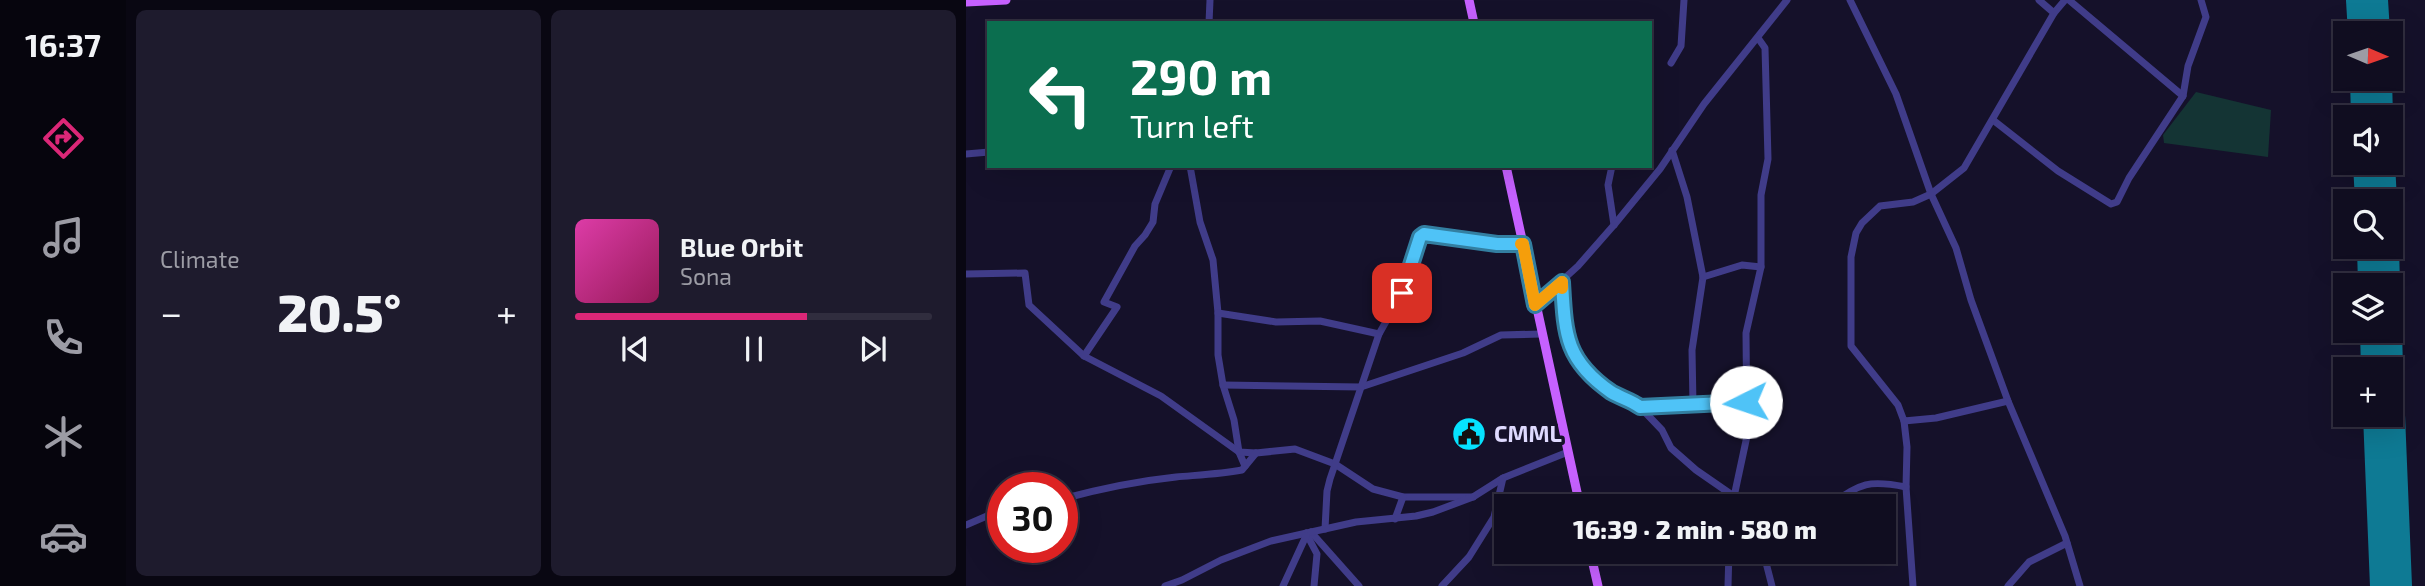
<!DOCTYPE html>
<meta charset="utf-8">
<style>
body{margin:0;font-family:"Exo 2",sans-serif;background:#1e1b2d;color:#f1f3f6;height:100vh;display:flex;flex-direction:column;font-size:26px;white-space:nowrap}
*{box-sizing:border-box;margin:0}
p{font-size:23px;color:#9c9ca5}
.icon{flex:none;width:38px;height:38px;fill:none;stroke:currentColor;stroke-width:2;stroke-linecap:round;stroke-linejoin:round}
.map{position:relative;flex:1;overflow:hidden}
.side{display:flex;flex-direction:column;gap:10px;padding:10px;background:#090712;width:840px}
.side>*{flex:none}
.hud{position:absolute;left:21px;top:21px;width:665px;height:147px;border-radius:0px;box-shadow:0 7px 28px #0002,0 0 0 2px #302d3e;background:#0b6e4f;color:#fff;overflow:hidden}
.needle{width:46px;rotate:92deg}
.tools{position:absolute;left:1367px;top:21px;display:grid;gap:14px}
.tools a{display:grid;place-items:center;width:70px;height:70px;border-radius:0px;background:#100d20;box-shadow:0 7px 28px #0002,0 0 0 2px #302d3e;font-size:35px}
.speed{position:absolute;left:21px;top:472px;display:flex;gap:14px;font-size:35px;font-weight:700;text-align:center}
.speed>*{display:grid;place-content:center;width:91px;height:91px;border-radius:50%;background:#100d20;box-shadow:0 7px 28px #0002,0 0 0 2px #302d3e;line-height:1}
.speed .limit{border:10px solid #d22;background:#fff;color:#111}
.pin{position:absolute;display:grid;place-items:center;width:60px;height:60px;color:#fff;margin:-30px;border-radius:14px;box-shadow:0 4px 10px #0006}
.me{position:absolute;width:77px;margin:-38px;rotate:266deg;stroke-linejoin:round;filter:drop-shadow(0 0 5px #0008)}
.turn{display:flex;align-items:center;gap:24px;height:147px;padding:0 28px;font-size:32px}
.turn .icon{width:91px;height:91px;stroke-width:2.5}
.turn b{display:block;font-size:49px;line-height:60px}
.big{font-size:52px;font-weight:800;line-height:1.1}
.side .card{flex:1;display:flex;flex-direction:column;justify-content:center;gap:10px;min-width:0;padding:0 24px;border-radius:10px;background:#1e1b2d}
.song{display:flex;align-items:center;gap:21px}
.cover{width:84px;height:84px;border-radius:10px;background:linear-gradient(135deg,hsl(320 70% 55%),hsl(330 70% 35%))}
.played{height:7px;border-radius:4px;background:linear-gradient(90deg,#db2777 65%,#302d3e 65%)}
.keys{display:flex;justify-content:space-around;direction:ltr}
.heat{display:flex;justify-content:space-between;align-items:center;font-size:38px;direction:ltr}
.side .tiles{flex:1;display:grid;gap:10px;grid-template-columns:repeat(2,1fr)}
.trip{position:absolute;left:528px;top:494px;width:402px;height:70px;border-radius:0px;background:#100d20;box-shadow:0 7px 28px #0002,0 0 0 2px #302d3e;font-weight:800;line-height:70px;text-align:center}
main{display:flex;flex:1;min-height:0}
.tabs{display:flex;flex-direction:column;width:126px;justify-content:space-around;align-items:center;background:#06050d;color:#9c9ca5}
.tabs .icon{width:49px;height:49px}
.tabs .current{color:#db2777}
.tabs b{font-size:32px;color:#f1f3f6}
.map>svg:first-child{display:block}
.green{fill:#143434}
.lines{fill:none;stroke-linecap:round;stroke-linejoin:round}
.runway{stroke:#0e7a94;stroke-width:42}
.minor{stroke:#403c89;stroke-width:7}
.major{stroke:#c661ff;stroke-width:9}
.route-casing{stroke:#337fa1;stroke-width:18}
.route{stroke:#4fc3f7;stroke-width:12}
.slow{stroke:#f59e0b;stroke-width:12}
.labels{text-anchor:middle;stroke-width:7;stroke-linejoin:round;paint-order:stroke}
.poi-label{font-size:23px;font-weight:bold;fill:#dfdaff;stroke:#15112a;text-anchor:start}
</style>
<main>
<nav class="tabs">
<b>16:37</b>
<svg class="icon current" aria-label="directions" viewBox="0 0 24 24"><path d="M12 3l9 9-9 9-9-9zM9 14v-3h6M13 9l2 2-2 2"/></svg>
<svg class="icon" aria-label="music" viewBox="0 0 24 24"><path d="M9 18V5l10-2v13"/><circle cx="6" cy="18" r="3"/><circle cx="16" cy="16" r="3"/></svg>
<svg class="icon" aria-label="phone" viewBox="0 0 24 24"><path d="M5 4h4l2 5-3 2q2 4 5 5l2-3 5 2v4C11 20 4 13 5 4z"/></svg>
<svg class="icon" aria-label="climate" viewBox="0 0 24 24"><path d="M12 3v18M4 7l16 10M4 17L20 7"/></svg>
<svg class="icon" aria-label="car" viewBox="0 0 24 24"><path d="M5 17H2v-5l4-1 3-4h7l3 4 3 1v5h-3M9 17h6M6 11h13"/><circle cx="7" cy="17" r="2"/><circle cx="17" cy="17" r="2"/></svg>
</nav>
<section class="side">
<div class="tiles">
<div class="card"><p>Climate</p>
<div class="heat"><a>−</a><b class="big">20.5°</b><a>+</a></div>
</div>
<div class="card">
<div class="song"><i class="cover"></i><div><b>Blue Orbit</b><p>Sona</p></div></div>
<div class="played"></div>
<div class="keys"><svg class="icon" aria-label="previous" viewBox="0 0 24 24"><path d="M18 5L8 12l10 7zM5 5v14"/></svg><svg class="icon" aria-label="pause" viewBox="0 0 24 24"><path d="M8 5v14M16 5v14"/></svg><svg class="icon" aria-label="next" viewBox="0 0 24 24"><path d="M6 5l10 7-10 7zM19 5v14"/></svg></div>
</div>
</div>
</section>
<div class="map">
<svg width="1459" height="586" viewBox="0 0 1459 586">
<rect width="100%" height="100%" fill="#15112a"/>
<polygon class="green" points="1230,92 1305,110 1302,157 1198,143 1197,135"/>
<g class="lines">
<g class="runway">
<polyline points="1401,0 1403,33"/>
<polyline points="1405,79 1406,117"/>
<polyline points="1408,163 1410,201"/>
<polyline points="1412,247 1413,285"/>
<polyline points="1415,331 1416,369"/>
<polyline points="1418,415 1425,586"/>
</g>
<g class="minor">
<polyline points="884,0 930,94 965,194 990,248 1005,300 1042,401 1099,536 1114,586"/>
<polyline points="1088,13 1099,0"/>
<polyline points="243,23 244,0"/>
<polyline points="705,63 715,46 718,0"/>
<polyline points="1217,96 1222,66 1240,17 1235,0"/>
<polyline points="1027,120 1092,171 1145,204 1151,202 1163,178 1217,96 1103,0"/>
<polyline points="706,150 721,197 737,277 726,350 727,405"/>
<polyline points="0,154 23,152"/>
<polyline points="224,166 234,222 247,260 252,313 252,355 257,385 268,420 273,452 279,466"/>
<polyline points="646,166 642,185 648,225"/>
<polyline points="0,274 59,273 63,305 118,356 195,396 273,452 290,453 329,449 369,464 407,489 437,497 507,497"/>
<polyline points="737,277 776,265 795,267"/>
<path d="M596 282C599 334 599 360 646 392 655 398 665 400 674 407L781 402"/>
<polyline points="569,305 612,266 648,225 694,169 738,104 821,0"/>
<polyline points="252,313 310,322 354,321 413,334"/>
<polyline points="118,356 151,307 138,302 169,246 179,235 187,222 189,204 205,166"/>
<polyline points="257,385 395,387 497,353 535,335 575,334"/>
<polyline points="1042,401 970,418 938,421 932,405 885,346 885,257 890,233 896,223 914,206 947,202 965,194 998,168 1088,13 1073,0"/>
<polyline points="674,407 696,430 705,448 730,470 782,506"/>
<polyline points="938,421 941,447 940,487 947,586"/>
<path d="M96 499C133 489 172 481 210 477 232 475 254 474 276 470L290 453"/>
<polyline points="766,506 781,436 780,333 795,267 795,195 802,159 799,48 792,38"/>
<path d="M862 506C895 484 900 479 940 487"/>
<polyline points="429,519 437,497"/>
<polyline points="0,525 37,509"/>
<polyline points="359,529 361,491 364,479 413,334 436,293 454,237 463,234 503,241 557,244"/>
<polyline points="345,532 393,586"/>
<polyline points="340,533 351,554 348,586"/>
<polyline points="797,551 806,586"/>
<polyline points="199,586 216,580 255,560 305,541 390,522 450,516 467,512 507,497 537,478 602,452"/>
<polyline points="317,586 340,536"/>
<polyline points="476,586 503,557 528,517 537,478"/>
<polyline points="762,586 763,551"/>
<polyline points="1042,586 1063,562 1101,543"/>
</g>
<g class="major">
<polyline points="503,0 508,23"/>
<polyline points="0,2 40,0"/>
<polyline points="540,166 614,506"/>
<polyline points="624,551 632,586"/>
</g>
</g>
<g class="lines">
<g class="route-casing">
<path id="route" d="M436 293 454 237 458 234 531 244H557L569 305 596 282C599 334 599 360 645 392 655 398 665 400 674 407L780 402"/>
</g>
<use href="#route" class="route"/>
<polyline class="slow" points="555,244 557,244 569,305 596,282 596,288"/>
</g>
<defs>
<g id="civic-disc" transform="scale(1.75)"><circle r="9.5" fill="#06e2ff" stroke="#15112a"/><path d="M-.6-6.5H3V-4.5H.6V-3L4-1V1h2V6H-6V1h2V-1L-.6-3ZM-1.2 2.5V6h2.4V2.5Z" fill="#111"/></g>
</defs>
<g fill-rule="evenodd">
<use href="#civic-disc" x="503" y="434"/>
</g>
<g class="labels">
<g class="poi-label">
<text x="528" y="442">CMML</text>
</g>
</g>
</svg>
<div class="tools">
<a><svg class="needle" viewBox="-14 -14 28 28"><path d="M0-13l5 13h-10z" fill="#e53935"/><path d="M0 13l5-13h-10z" fill="#9c9ca5"/></svg></a>
<a><svg class="icon" aria-label="sound" viewBox="0 0 24 24"><path d="M4 9h4l5-4v14l-5-4H4zM17 9q2 3 0 6"/></svg></a>
<a><svg class="icon" aria-label="search" viewBox="0 0 24 24"><circle cx="10" cy="10" r="6"/><path d="M15 15l6 6"/></svg></a>
<a><svg class="icon" aria-label="layers" viewBox="0 0 24 24"><path d="M12 4l9 5-9 5-9-5zM3 14l9 5 9-5"/></svg></a>
<a>+</a>
</div>
<div class="speed"><div class="limit">30</div></div>
<div class="pin" style="left:436px;top:293px;background:#d93025"><svg class="icon" aria-label="arrive" viewBox="0 0 24 24"><path d="M6 21V4h12l-3 4 3 4H6"/></svg></div>
<svg class="me" style="left:780px;top:402px" viewBox="-20 -20 40 40"><circle r="19" fill="#fff"/><path d="M0-13L10 11 0 6-10 11z" fill="#4fc3f7"/></svg>
<div class="trip">16:39 · 2 min · 580 m</div>
<div class="hud">
<div class="turn"><svg class="icon" aria-label="left" viewBox="0 0 24 24"><path d="M17 20v-9H6M10 6l-5 5 5 5"/></svg><div><b>290 m</b>Turn left</div></div>
</div>
</div>
</main>
